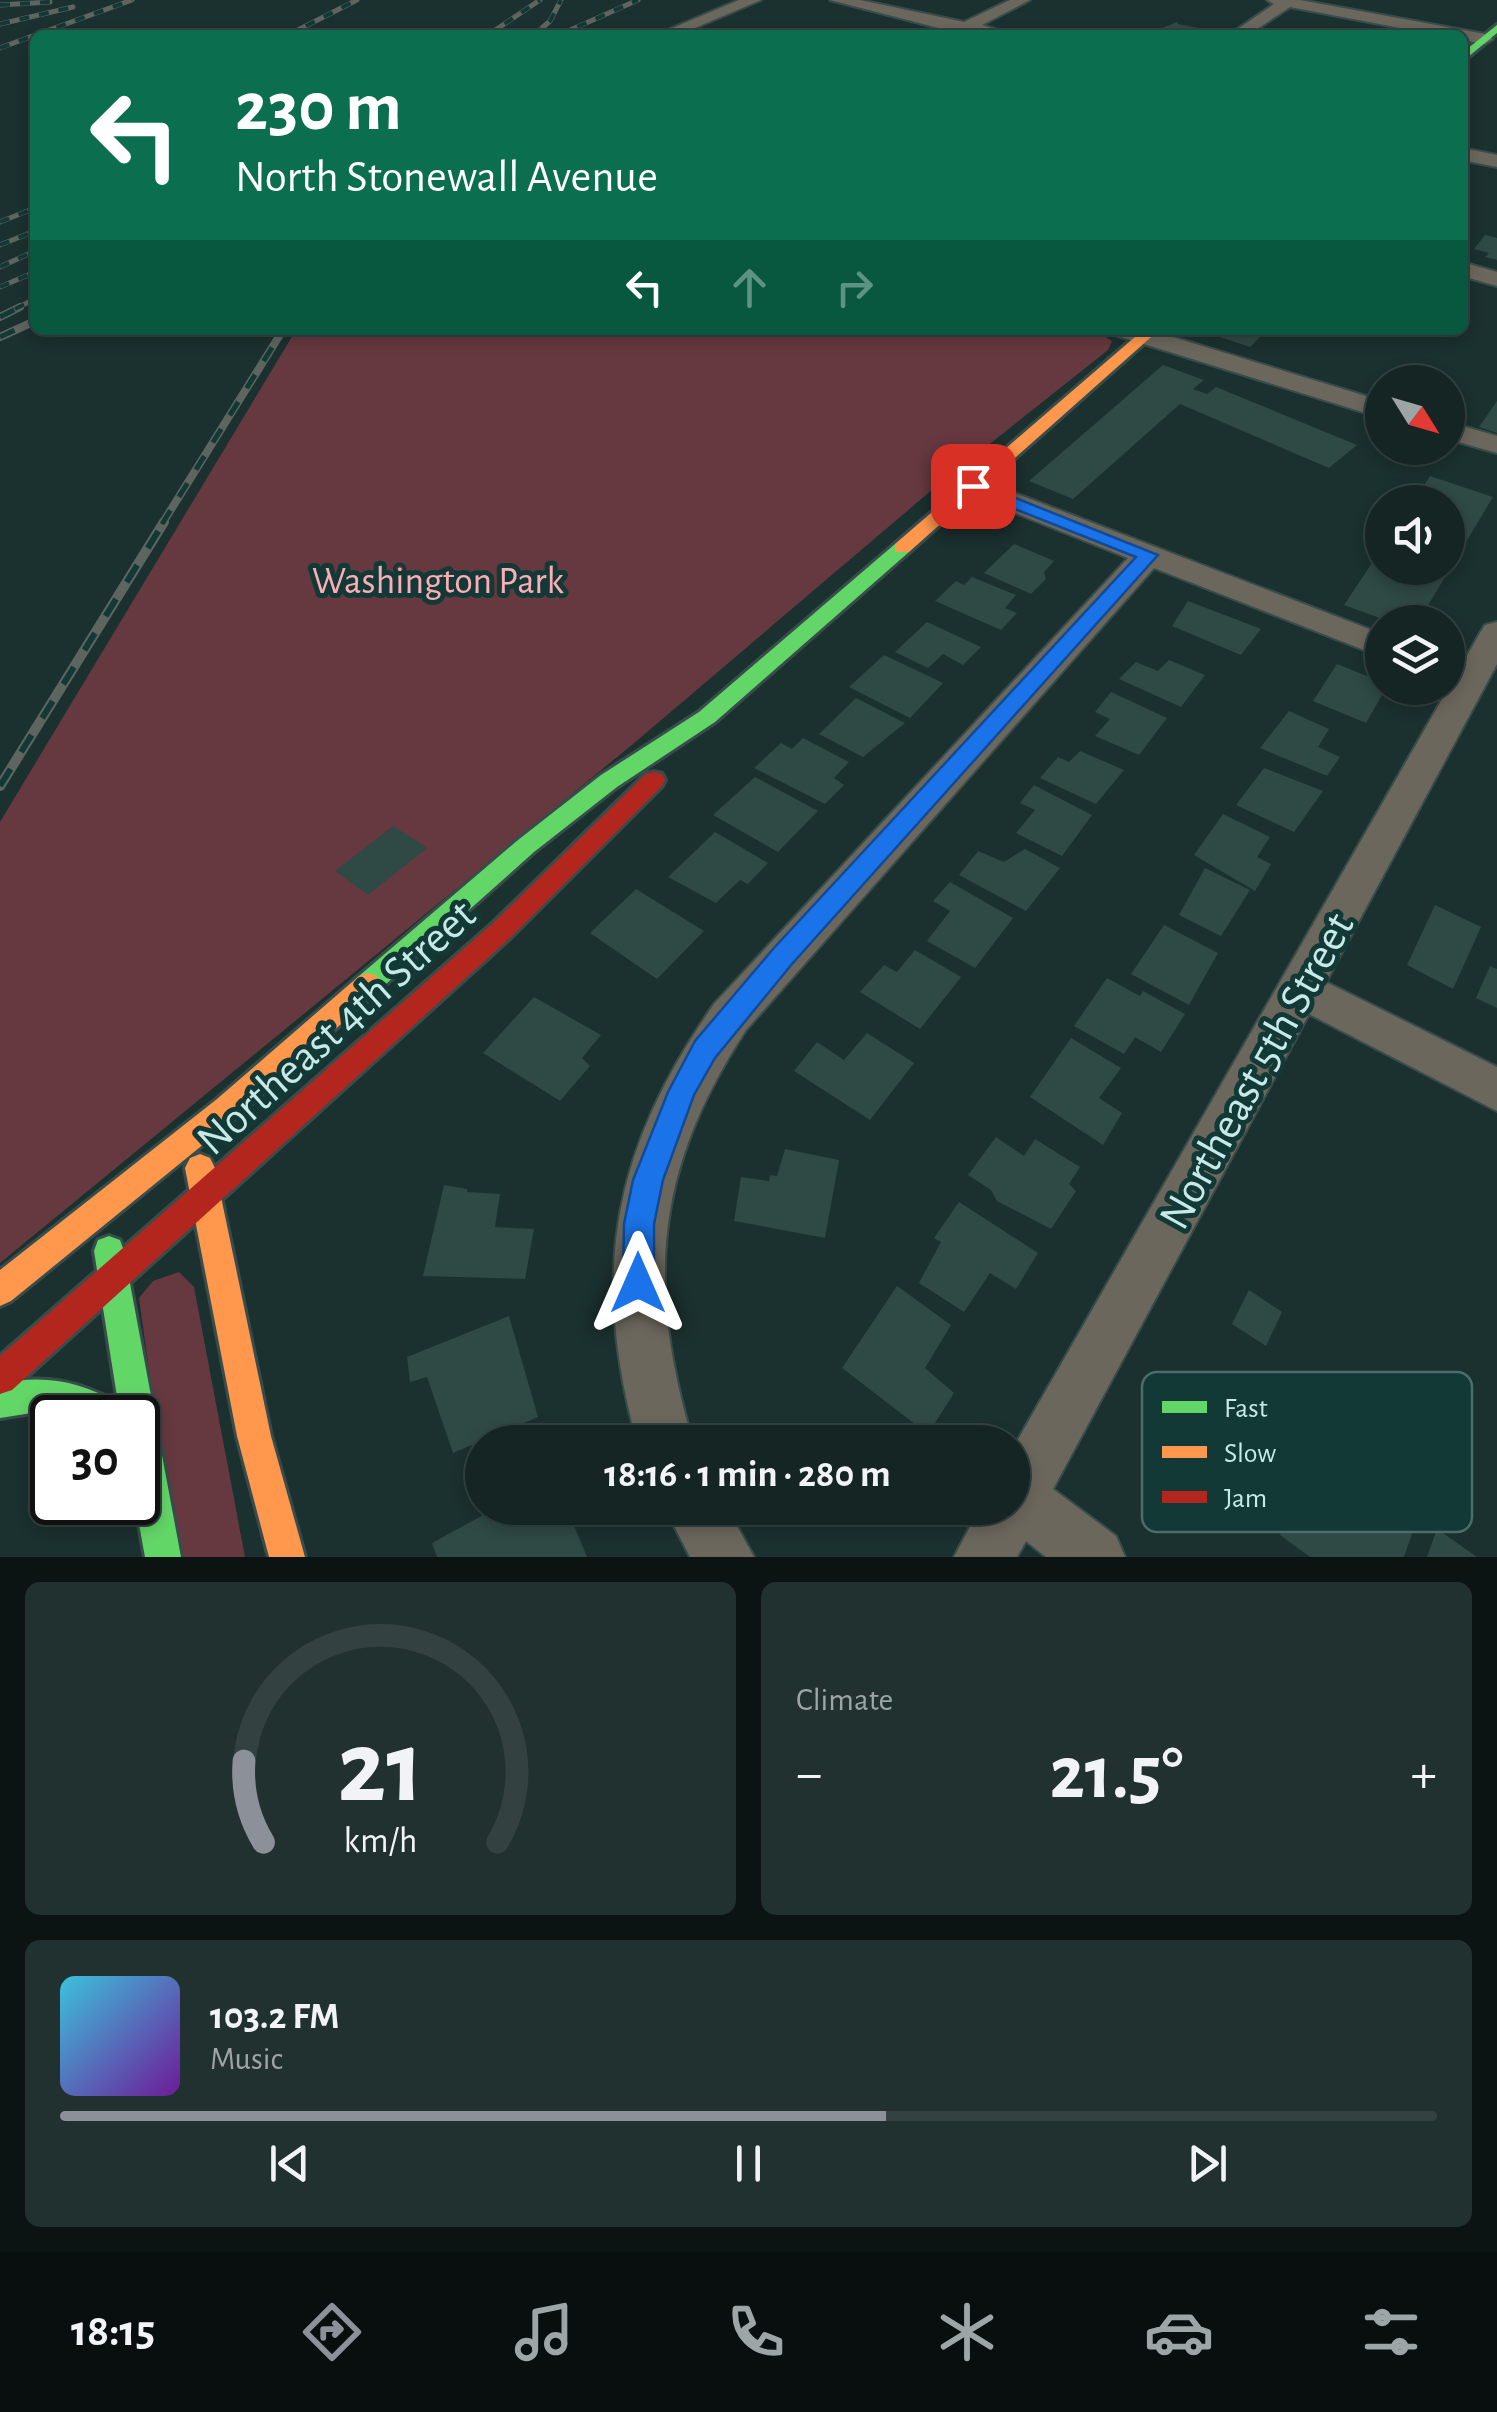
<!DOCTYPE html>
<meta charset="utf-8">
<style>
body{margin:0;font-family:"Alegreya Sans",sans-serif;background:#213130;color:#f1f3f6;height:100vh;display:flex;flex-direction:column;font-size:38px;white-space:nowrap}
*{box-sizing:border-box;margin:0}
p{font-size:32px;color:#9da5a6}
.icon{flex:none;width:55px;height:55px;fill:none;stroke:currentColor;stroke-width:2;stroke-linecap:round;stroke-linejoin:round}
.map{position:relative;height:1557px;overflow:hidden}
.side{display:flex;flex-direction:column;gap:25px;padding:25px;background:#0b1413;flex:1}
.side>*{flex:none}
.top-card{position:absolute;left:30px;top:30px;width:1438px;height:305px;border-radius:15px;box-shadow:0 5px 15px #0003,0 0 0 2px #334241;background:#0b6e4f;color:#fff;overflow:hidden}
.needle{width:65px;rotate:127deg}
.controls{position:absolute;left:1365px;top:365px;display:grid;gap:20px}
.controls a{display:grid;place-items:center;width:100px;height:100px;border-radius:50%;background:#142523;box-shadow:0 5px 15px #0003,0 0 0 2px #334241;font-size:50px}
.speed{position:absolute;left:30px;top:1395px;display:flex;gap:20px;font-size:50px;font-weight:700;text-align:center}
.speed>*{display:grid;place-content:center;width:130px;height:130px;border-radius:50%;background:#142523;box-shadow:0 5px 15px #0003,0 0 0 2px #334241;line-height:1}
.speed .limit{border:5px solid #111;border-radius:15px;background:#fff;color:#111}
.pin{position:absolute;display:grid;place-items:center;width:85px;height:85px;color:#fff;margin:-42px;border-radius:20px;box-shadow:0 5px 15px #0006}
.me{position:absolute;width:110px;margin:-55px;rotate:0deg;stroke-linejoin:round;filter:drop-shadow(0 0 8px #0008)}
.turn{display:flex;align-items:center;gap:35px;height:210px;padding:0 40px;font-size:45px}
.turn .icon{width:130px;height:130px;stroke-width:2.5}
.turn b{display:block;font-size:70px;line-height:85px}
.lanes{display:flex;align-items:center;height:95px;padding:0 40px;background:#0003;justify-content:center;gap:50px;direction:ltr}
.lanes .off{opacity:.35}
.big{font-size:75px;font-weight:600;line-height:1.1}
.side .card{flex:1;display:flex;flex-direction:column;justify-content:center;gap:15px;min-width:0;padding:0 35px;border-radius:15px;background:#213130}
.side .dial{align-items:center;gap:0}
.dial svg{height:260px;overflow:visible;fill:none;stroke:#334241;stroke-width:7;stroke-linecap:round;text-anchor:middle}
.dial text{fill:#f1f3f6;stroke:none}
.song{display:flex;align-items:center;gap:30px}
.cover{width:120px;height:120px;border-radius:15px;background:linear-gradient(135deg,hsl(190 70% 55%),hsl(280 70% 35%))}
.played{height:10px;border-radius:5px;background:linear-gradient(90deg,#8c9099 60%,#334241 60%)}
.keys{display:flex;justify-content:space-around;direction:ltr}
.heat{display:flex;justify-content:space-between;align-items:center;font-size:55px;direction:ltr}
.side .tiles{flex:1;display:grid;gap:25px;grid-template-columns:1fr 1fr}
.card:last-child{grid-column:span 2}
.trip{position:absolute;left:465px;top:1425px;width:565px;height:100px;border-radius:50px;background:#142523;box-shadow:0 5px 15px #0003,0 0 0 2px #334241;font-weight:600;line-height:100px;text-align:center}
.tab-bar{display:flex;height:160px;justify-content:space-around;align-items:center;background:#080f0e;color:#9da5a6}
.tab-bar .icon{width:70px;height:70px}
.tab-bar .active{color:#8c9099}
.tab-bar b{font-size:45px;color:#f1f3f6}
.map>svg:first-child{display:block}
.green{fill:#65393f}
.building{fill:#2f4944}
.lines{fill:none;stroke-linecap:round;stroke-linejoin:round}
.street-casing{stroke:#384d4b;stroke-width:4}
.fast-casing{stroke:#384d4b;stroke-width:6}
.slow-casing{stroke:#384d4b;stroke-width:6}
.jam-casing{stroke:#384d4b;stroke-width:6}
.street{fill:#6c675d;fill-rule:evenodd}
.fast{fill:#63d668;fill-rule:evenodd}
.slow{fill:#ff974d;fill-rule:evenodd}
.jam{fill:#b3261e;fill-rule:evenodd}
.rail-far2-casing{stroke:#5e6560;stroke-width:5}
.rail-far1-casing{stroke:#5e6560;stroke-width:8}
.rail-casing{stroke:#5e6560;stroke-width:10}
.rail-far2{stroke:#133937;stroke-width:4;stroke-dasharray:10;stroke-linecap:butt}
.rail-far1{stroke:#133937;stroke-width:5;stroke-dasharray:16;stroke-linecap:butt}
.rail{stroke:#133937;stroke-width:6;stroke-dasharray:20;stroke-linecap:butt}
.route{fill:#1a73e8;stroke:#114b97;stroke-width:2.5}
.labels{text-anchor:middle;stroke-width:10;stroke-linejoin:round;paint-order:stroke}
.park-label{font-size:38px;fill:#fcadb6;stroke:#133937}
.near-street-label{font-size:45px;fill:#c7e9e7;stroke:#133937}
.key{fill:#133937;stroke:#496e6c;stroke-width:2.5}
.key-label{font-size:28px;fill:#c7e9e7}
</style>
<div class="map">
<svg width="1497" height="1557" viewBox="0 0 1497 1557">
<rect width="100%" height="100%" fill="#1b312f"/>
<g class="green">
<polygon points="296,330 1094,330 1112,341 1108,350 933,489 633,744 0,1263 0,822"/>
<polygon points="179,1272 194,1287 245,1557 175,1557 139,1298 153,1281"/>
</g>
<g class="building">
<polygon points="1177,22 1178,24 1203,29 1194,35 1162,28"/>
<polygon points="1485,235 1497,238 1497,260 1485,257 1489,253 1474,249"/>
<polygon points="1199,330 1267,330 1250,347"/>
<polygon points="1163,365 1204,380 1193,389 1207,394 1216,387 1357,445 1329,468 1180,404 1073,499 1029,481"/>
<polygon points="1497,401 1497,433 1479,427"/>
<polygon points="1430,476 1493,497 1418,622 1391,622 1344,605 1382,548 1382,568 1448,568 1448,502 1413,502"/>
<polygon points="1014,544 1054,561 1044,572 1046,579 1031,594 984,573"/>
<polygon points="972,577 1016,595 1005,608 1017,613 1001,630 935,601 956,581 964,585"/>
<polygon points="1188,601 1261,629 1241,655 1172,626"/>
<polygon points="927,622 981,647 963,665 943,654 928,668 895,652"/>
<polygon points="884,655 943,683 910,718 849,687"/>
<polygon points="1169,660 1205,675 1181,707 1119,679 1136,662 1158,671"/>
<polygon points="1337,664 1382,682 1386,688 1366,723 1313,701"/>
<polygon points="1111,692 1167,718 1139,755 1095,736 1110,719 1095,712"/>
<polygon points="856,698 905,723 863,757 819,734"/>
<polygon points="1289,711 1329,729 1318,747 1340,757 1327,776 1260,748"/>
<polygon points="803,738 849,762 834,778 844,785 825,804 754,768 781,743 792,749"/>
<polygon points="1080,751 1124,770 1096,804 1040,778 1058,757 1069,762"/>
<polygon points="1264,768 1323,791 1294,832 1236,805"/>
<polygon points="755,777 818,811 778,852 713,815"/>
<polygon points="1034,785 1092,815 1062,856 1016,833 1035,810 1020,803"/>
<polygon points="1223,814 1270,837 1257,857 1271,864 1255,891 1194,855"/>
<polygon points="393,826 427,848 368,895 335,871"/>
<polygon points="715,832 768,863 748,884 740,880 716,903 668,877"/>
<polygon points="1025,849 1060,868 1026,911 959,875 978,851 1004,862"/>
<polygon points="1205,868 1250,890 1221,936 1179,915"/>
<polygon points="950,882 1013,918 975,968 927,941 950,911 933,901"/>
<polygon points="636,889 704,931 657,979 590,933"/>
<polygon points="1435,905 1481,927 1453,989 1407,965"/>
<polygon points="1164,925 1218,953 1189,1005 1131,974"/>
<polygon points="915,950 961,977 920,1029 860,992 884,965 897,972"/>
<polygon points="1490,966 1497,969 1497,1008 1476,998"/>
<polygon points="1107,978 1140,996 1143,991 1185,1014 1161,1052 1135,1037 1124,1054 1074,1026"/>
<polygon points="534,997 601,1035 582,1058 590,1066 560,1101 483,1053"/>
<polygon points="867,1033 914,1063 870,1120 794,1071 817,1042 844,1060"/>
<polygon points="1071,1038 1121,1068 1099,1098 1122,1113 1103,1145 1030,1097"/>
<polygon points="996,1137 1024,1156 1035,1139 1080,1167 1069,1184 1076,1191 1051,1229 997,1201 991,1190 968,1175"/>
<polygon points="785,1149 839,1160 825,1238 734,1221 741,1177 769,1181 770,1175 777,1176"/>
<polygon points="444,1185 467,1189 467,1192 500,1194 495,1227 534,1229 525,1279 423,1276"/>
<polygon points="959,1202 1038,1253 1016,1289 990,1273 964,1312 919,1283 941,1242 934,1238"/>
<polygon points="897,1286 951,1325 925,1368 954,1393 928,1434 842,1368"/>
<polygon points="1249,1290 1282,1312 1266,1346 1232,1324"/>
<polygon points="509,1316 538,1417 453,1453 427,1377 410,1382 407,1357"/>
<polygon points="1315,1449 1419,1514 1404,1557 1310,1557 1280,1535"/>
<polygon points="496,1508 558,1508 562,1517 569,1513 587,1557 437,1557 432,1543"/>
<polygon points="1437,1529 1477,1557 1427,1557"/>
</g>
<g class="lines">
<g class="street-casing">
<g id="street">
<polygon points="739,0 761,0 678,35 656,35"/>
<polygon points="830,0 860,0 964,22 1010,0 1030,0 982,25 1013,35 962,34"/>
<polygon points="1267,0 1300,0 1485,34 1493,39 1485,44 1462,40 1462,35 1437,35 1290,7 1248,35 1229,35 1274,4"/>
<polygon points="1462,148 1497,155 1497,167 1462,160"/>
<polygon points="1462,262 1497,272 1497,286 1462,276"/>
<polygon points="1112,330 1150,330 1382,401 1382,418 1115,335"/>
<polygon points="1448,422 1497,436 1497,453 1448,439"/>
<path d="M973 477 1382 634V657L1154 568 746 1030C654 1171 646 1283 693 1442H637C590 1271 613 1149 714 1004L1128 558 963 492 958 486 963 480Z"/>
<polygon points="1497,622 1497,664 1326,982 1497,1067 1497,1111 1309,1014 1053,1489 1116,1536 1125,1557 1046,1557 1026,1541 1017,1557 954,1557 980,1508 1012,1508 1012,1450 1480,633 1485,625"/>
<polygon points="665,1508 727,1508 754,1557 690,1557"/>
</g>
</g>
<g class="fast-casing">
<g id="fast">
<polygon points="1497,25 1497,33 1462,62 1462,53"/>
<polygon points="902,542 909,544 909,552 715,722 617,787 534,852 377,992 368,995 359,992 355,984 359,976 518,840 601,775 699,712 895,544"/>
<path d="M109 1236 120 1240 124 1251 181 1557H145L135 1502 138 1418H77L44 1411 0 1418V1384C43 1374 79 1381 118 1403L94 1251 98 1240Z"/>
</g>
</g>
<g class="slow-casing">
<g id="slow">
<polygon points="1143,330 1159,330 909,552 895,552 895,544"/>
<polygon points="368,973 377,976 381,984 377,992 237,1117 11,1301 0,1306 0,1270 217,1099 359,976"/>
<polygon points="200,1154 210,1158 215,1168 271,1436 305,1557 269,1557 237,1436 185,1168 190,1158"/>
</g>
</g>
<g class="jam-casing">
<polygon id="jam" points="654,772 662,774 665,780 662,786 511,937 12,1390 0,1394 0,1356 493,923 646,774"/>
</g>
<use href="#street" class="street"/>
<use href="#fast" class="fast"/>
<use href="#slow" class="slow"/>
<use href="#jam" class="jam"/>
<g class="rail-far2-casing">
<g id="rail-far2">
<polyline points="0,5 50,2"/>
<polyline points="0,24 73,7"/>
<polyline points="288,35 357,0"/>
<polyline points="488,35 540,0"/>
<polyline points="534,35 550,21 561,0"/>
<polyline points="559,35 638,0"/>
<polyline points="0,48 132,0"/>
<polyline points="0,222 35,208"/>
<polyline points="0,245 35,231"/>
<polyline points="0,267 35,251"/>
<polyline points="0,287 35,272"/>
<polyline points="15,309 35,299"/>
</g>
</g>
<g class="rail-far1-casing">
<g id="rail-far1">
<polyline points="0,317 20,307"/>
<polyline points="0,337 35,321"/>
<polyline points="162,524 283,330"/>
</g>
</g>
<g class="rail-casing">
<polyline id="rail" points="0,786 164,522"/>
</g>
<use href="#rail-far2" class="rail-far2"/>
<use href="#rail-far1" class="rail-far1"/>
<use href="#rail" class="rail"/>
</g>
<polygon class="route" points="973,481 1158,555 792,964 715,1058 694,1095 663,1180 654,1224 654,1283 649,1294 638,1298 627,1294 623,1283 624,1224 633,1180 668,1092 695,1041 773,949 1136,557 967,490 964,486"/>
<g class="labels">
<g class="park-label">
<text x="438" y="593">Washington Park</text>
</g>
<g class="near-street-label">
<text transform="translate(335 1026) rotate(-42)" y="16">Northeast 4th Street</text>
<text transform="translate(1255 1070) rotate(-61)" y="16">Northeast 5th Street</text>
</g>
</g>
<rect x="1142" y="1372" width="330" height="160" rx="15" class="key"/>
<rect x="1162" y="1401" width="45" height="12" fill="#63d668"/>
<rect x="1162" y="1446" width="45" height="12" fill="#ff974d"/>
<rect x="1162" y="1491" width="45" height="12" fill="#b3261e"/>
<g class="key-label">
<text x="1224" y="1417">Fast</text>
<text x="1224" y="1462">Slow</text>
<text x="1224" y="1507">Jam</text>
</g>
</svg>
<div class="controls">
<a><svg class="needle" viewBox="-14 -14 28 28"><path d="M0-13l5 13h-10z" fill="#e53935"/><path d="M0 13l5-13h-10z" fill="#9da5a6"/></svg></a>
<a><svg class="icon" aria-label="sound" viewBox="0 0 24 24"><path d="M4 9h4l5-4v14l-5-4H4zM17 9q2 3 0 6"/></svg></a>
<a><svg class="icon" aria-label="layers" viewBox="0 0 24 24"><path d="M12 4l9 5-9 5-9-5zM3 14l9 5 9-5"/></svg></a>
</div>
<div class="speed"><div class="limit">30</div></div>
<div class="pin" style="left:973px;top:486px;background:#d93025"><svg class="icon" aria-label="arrive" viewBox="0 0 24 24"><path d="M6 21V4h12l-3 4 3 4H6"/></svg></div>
<svg class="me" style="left:638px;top:1283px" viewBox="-20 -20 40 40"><path d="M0-17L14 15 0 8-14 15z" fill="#1a73e8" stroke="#fff" stroke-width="4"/></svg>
<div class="trip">18:16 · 1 min · 280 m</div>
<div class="top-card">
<div class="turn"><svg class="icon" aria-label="left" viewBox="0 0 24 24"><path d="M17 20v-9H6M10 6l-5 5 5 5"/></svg><div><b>230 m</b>North Stonewall Avenue</div></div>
<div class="lanes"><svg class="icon" aria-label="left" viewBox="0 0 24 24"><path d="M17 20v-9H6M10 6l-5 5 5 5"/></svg><svg class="icon off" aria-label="ahead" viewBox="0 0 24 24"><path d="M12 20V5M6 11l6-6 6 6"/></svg><svg class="icon off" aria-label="right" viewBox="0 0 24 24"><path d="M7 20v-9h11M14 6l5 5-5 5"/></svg></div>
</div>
</div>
<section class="side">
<div class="tiles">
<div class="card dial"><svg viewBox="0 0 100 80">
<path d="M14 69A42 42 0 1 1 86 69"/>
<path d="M14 69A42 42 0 0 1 8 44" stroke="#8c9099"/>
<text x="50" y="56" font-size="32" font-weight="700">21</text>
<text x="50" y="72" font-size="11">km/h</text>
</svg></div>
<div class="card"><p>Climate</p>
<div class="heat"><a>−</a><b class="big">21.5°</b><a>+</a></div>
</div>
<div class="card">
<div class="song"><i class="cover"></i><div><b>103.2 FM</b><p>Music</p></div></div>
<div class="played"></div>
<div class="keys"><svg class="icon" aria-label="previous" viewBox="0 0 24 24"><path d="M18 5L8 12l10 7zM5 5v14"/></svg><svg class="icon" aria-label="pause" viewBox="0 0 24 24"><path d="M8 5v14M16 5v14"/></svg><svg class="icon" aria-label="next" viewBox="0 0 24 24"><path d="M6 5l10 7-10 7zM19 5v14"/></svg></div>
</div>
</div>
</section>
<nav class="tab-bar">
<b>18:15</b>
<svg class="icon active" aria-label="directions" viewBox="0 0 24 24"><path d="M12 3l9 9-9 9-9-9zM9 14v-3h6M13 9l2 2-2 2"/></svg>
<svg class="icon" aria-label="music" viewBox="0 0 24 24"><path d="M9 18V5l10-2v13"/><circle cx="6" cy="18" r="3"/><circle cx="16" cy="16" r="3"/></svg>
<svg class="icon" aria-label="phone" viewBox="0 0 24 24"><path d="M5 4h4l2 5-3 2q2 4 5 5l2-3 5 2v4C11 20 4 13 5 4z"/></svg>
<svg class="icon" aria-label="climate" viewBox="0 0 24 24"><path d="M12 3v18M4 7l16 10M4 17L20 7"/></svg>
<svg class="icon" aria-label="car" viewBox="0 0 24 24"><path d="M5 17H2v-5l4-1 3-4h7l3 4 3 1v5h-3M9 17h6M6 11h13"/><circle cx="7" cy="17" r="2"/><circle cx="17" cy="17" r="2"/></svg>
<svg class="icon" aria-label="filters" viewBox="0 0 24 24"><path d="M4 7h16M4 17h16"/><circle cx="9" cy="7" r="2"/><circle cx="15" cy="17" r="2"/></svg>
</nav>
